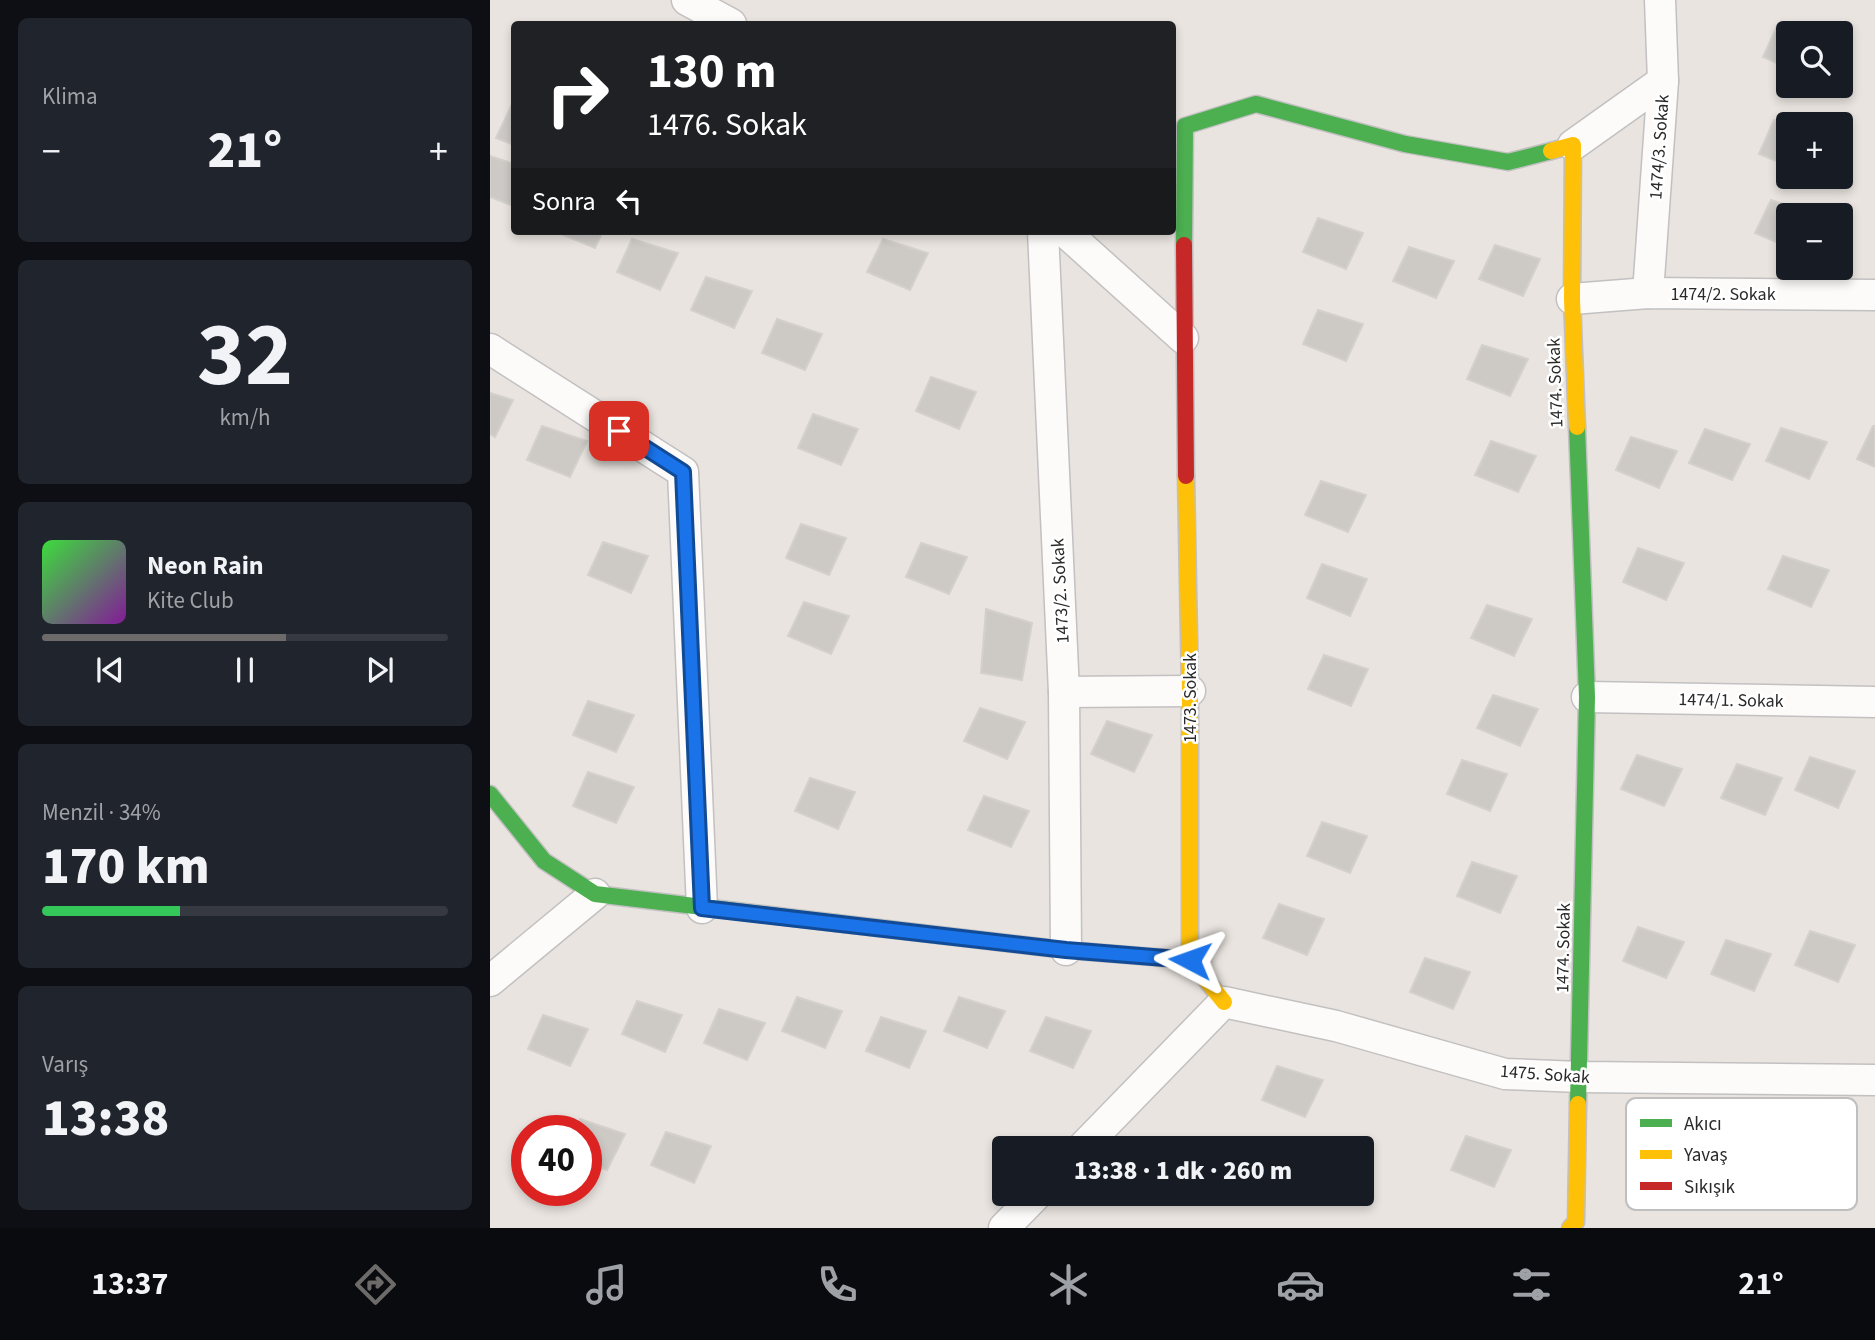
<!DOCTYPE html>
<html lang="tr">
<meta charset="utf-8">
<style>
body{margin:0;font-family:"Source Sans 3",sans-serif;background:#20242c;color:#f1f3f6;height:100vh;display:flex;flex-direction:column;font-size:26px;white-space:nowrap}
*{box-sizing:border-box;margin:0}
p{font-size:23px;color:#9ea1a6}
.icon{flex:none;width:38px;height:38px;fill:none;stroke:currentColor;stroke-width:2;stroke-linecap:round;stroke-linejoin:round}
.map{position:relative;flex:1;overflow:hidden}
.drawer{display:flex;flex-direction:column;gap:18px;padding:18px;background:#0d0f14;width:490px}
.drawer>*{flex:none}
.banner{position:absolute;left:21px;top:21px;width:665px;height:214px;border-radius:7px;box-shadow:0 4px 10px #0003;background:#202124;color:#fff;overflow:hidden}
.fabs{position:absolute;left:1286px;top:21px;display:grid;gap:14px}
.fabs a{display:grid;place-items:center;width:77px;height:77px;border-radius:7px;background:#171b24;box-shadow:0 4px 10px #0003;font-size:35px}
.speed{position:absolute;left:21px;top:1115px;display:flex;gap:14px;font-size:35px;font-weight:700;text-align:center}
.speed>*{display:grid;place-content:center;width:91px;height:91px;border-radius:50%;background:#171b24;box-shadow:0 4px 10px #0003;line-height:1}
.speed .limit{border:10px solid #d22;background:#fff;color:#111}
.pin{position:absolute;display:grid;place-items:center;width:60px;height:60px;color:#fff;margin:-30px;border-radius:14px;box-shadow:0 4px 10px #0006}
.me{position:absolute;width:77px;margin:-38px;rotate:274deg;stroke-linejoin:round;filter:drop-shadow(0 0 5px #0008)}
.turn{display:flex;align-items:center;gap:24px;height:147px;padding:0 21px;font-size:32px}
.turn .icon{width:91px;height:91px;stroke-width:2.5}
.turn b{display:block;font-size:49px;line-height:60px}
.then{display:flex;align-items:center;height:66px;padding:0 21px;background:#0003;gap:14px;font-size:26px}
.big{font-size:52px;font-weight:800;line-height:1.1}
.drawer .widget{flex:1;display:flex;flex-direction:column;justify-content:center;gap:10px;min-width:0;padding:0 24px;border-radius:10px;background:#20242c}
.drawer .dial{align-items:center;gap:0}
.dial b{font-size:91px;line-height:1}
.song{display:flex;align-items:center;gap:21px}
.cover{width:84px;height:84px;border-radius:10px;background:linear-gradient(135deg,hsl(120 70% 55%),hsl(290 70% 35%))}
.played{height:7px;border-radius:4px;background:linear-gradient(90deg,#6d6b69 60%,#363941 60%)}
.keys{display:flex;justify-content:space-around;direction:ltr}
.heat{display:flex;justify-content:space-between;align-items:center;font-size:38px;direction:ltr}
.charge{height:10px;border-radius:5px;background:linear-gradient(90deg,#34c759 34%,#363941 0)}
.trip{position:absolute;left:502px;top:1136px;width:382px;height:70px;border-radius:7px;background:#171b24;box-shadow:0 4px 10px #0003;font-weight:800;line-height:70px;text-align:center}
.tabs{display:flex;height:112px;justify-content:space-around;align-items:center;background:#090b0e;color:#9ea1a6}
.tabs .icon{width:49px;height:49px}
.tabs .on{color:#6d6b69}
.tabs b{font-size:32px;color:#f1f3f6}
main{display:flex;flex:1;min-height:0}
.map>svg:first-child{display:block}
.building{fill:#cdcac6;stroke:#d4d0cb;stroke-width:2}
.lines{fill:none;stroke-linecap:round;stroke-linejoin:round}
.street-casing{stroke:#c2c0c1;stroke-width:33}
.fast-casing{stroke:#c2c0c1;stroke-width:19}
.slow-casing{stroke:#c2c0c1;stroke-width:19}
.jam-casing{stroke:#c2c0c1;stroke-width:19}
.street{stroke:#fcfbfa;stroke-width:30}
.fast{stroke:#4caf50;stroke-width:16}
.slow{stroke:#ffc107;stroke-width:16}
.jam{stroke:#c62828;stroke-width:16}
.route-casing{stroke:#114b97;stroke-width:18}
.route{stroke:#1a73e8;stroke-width:12}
.labels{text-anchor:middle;stroke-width:5;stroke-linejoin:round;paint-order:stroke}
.street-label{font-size:18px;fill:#2a2a2a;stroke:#fff}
.key{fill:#fff;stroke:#bfbfbf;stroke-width:2}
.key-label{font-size:19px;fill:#2a2a2a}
</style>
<main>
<section class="drawer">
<div class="widget"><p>Klima</p>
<div class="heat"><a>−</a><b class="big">21°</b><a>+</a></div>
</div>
<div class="widget dial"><b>32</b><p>km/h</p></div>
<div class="widget">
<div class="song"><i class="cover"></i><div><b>Neon Rain</b><p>Kite Club</p></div></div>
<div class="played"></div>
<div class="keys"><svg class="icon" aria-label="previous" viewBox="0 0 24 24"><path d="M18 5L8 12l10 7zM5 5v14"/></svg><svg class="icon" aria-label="pause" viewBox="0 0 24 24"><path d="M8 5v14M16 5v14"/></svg><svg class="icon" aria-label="next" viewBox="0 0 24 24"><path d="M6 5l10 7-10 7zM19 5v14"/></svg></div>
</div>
<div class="widget"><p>Menzil · 34%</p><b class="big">170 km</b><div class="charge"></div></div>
<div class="widget"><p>Varış</p><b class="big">13:38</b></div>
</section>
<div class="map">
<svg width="1385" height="1228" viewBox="0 0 1385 1228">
<rect width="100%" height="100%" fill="#e9e4df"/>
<g class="building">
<polygon points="1288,24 1318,33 1298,33 1298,68 1273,57"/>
<polygon points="22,104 24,105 24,145 6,138"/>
<polygon points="1284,120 1298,124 1298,166 1269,154"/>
<polygon points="0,156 24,164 24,196 21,205 0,197"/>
<polygon points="1281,200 1326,214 1298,215 1298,247 1265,233"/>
<polygon points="828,218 873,233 856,269 813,252"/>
<polygon points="64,231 113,231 105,248"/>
<polygon points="142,239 188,253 170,290 127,272"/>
<polygon points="393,239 438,253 420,290 377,272"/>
<polygon points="1005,245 1050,259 1033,296 989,279"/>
<polygon points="919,247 964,261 946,298 903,281"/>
<polygon points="216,277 262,291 244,328 201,310"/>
<polygon points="828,310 873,324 856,361 813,344"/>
<polygon points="287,319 332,334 315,370 272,353"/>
<polygon points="992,345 1038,359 1020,396 977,379"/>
<polygon points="441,377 486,392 469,429 426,411"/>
<polygon points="0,393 23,400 5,437 0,434"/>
<polygon points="323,414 368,429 351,465 308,448"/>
<polygon points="52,426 97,441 80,477 37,460"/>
<polygon points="1383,426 1385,426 1385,467 1367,459"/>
<polygon points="1291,428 1337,442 1319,479 1276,461"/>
<polygon points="1215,429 1260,444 1242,480 1199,463"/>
<polygon points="1141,437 1187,451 1169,488 1126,470"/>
<polygon points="1001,441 1046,456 1028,492 985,475"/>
<polygon points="831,481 876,495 858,532 815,515"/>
<polygon points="311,524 356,538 339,575 296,558"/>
<polygon points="113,542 158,556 141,593 98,575"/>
<polygon points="431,543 477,557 459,594 416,577"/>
<polygon points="1148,548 1194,563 1176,600 1133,582"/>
<polygon points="1293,556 1339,570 1321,607 1278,589"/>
<polygon points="832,564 877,579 860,616 817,598"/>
<polygon points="314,602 359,616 341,654 298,636"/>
<polygon points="997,605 1042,619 1024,656 981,638"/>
<polygon points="496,609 542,623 532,680 491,673"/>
<polygon points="834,655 878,669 861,706 818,689"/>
<polygon points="1003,695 1048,709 1030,746 987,728"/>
<polygon points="98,701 144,715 126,752 83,735"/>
<polygon points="490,708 535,722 517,759 474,741"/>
<polygon points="617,721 662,735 644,772 601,754"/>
<polygon points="1147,755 1192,769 1174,806 1131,789"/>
<polygon points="1320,757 1365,771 1348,808 1305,790"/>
<polygon points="972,760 1017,774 1000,811 957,794"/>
<polygon points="1247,764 1292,778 1275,815 1231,798"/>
<polygon points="98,772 144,787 126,823 83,806"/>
<polygon points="320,778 365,792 348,829 305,811"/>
<polygon points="494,796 539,811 521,847 478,830"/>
<polygon points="832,822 877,836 860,873 817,856"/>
<polygon points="982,862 1027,876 1010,913 967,896"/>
<polygon points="789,904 834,919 817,955 773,938"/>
<polygon points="1148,927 1194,942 1176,978 1133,961"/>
<polygon points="1320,931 1365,945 1348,982 1305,965"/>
<polygon points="1236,940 1281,954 1264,991 1221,974"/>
<polygon points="935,958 980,972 963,1009 920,992"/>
<polygon points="307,997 352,1011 335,1048 292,1031"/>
<polygon points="469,997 515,1011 497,1048 454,1031"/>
<polygon points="147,1001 192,1015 175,1052 132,1034"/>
<polygon points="229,1009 275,1023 257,1060 214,1043"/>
<polygon points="53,1015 98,1029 80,1066 38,1049"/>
<polygon points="391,1017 436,1031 419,1068 376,1051"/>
<polygon points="556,1017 601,1031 583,1068 540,1051"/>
<polygon points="787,1066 833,1080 815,1117 772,1100"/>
<polygon points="90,1119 135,1134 117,1170 96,1162 96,1130 85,1130"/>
<polygon points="176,1132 221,1146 204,1183 161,1165"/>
<polygon points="976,1136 1021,1150 1004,1187 961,1170"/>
</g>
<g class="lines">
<g class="street-casing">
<g id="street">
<polyline points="197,0 241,24"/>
<polyline points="1083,145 1173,81"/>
<polyline points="553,231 574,692 576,950"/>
<polyline points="574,231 693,338"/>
<polyline points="1158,293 1173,81 1170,0"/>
<polyline points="1082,299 1158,293 1385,295"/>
<polyline points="0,349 193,472 212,908"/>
<polyline points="574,692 700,691"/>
<polyline points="1097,697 1385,702"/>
<polyline points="0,981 105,894"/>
<polyline points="592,1148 734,1002 846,1026 1015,1074 1090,1077 1385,1080"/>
<polyline points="514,1228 547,1194"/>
</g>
</g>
<g class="fast-casing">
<g id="fast">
<polyline points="694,245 695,126 766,104 915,144 1018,162 1061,151"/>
<polyline points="1087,427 1097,697 1088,1104"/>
<polyline points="0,794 54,861 105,894 346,923"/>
</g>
</g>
<g class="slow-casing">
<g id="slow">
<polyline points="1061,151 1083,145 1082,299 1087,427"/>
<polyline points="696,476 700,691 700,960 734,1002"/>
<polyline points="346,923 576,950 700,960"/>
<polyline points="1080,1228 1086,1222 1088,1104"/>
</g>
</g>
<g class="jam-casing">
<polyline id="jam" points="694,245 696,476"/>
</g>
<use href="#street" class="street"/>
<use href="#fast" class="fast"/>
<use href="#slow" class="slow"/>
<use href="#jam" class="jam"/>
</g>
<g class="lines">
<g class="route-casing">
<polyline id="route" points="129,431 193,472 212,908 576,950 700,960"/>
</g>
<use href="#route" class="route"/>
</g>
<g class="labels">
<g class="street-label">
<text transform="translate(1169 147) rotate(-86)" y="6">1474/3. Sokak</text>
<text x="1233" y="300">1474/2. Sokak</text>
<text transform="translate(1065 383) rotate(-92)" y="6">1474. Sokak</text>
<text transform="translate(570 591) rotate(-93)" y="6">1473/2. Sokak</text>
<text transform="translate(700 698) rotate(-90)" y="6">1473. Sokak</text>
<text transform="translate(1241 700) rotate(1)" y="6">1474/1. Sokak</text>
<text transform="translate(1073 948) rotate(-89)" y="6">1474. Sokak</text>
<text transform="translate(1055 1074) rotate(4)" y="6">1475. Sokak</text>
</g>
</g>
<rect x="1136" y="1098" width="231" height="112" rx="10" class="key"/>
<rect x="1150" y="1119" width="32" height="8" fill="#4caf50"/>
<rect x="1150" y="1150" width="32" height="9" fill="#ffc107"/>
<rect x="1150" y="1182" width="32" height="8" fill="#c62828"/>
<g class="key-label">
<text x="1194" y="1130">Akıcı</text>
<text x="1194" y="1161">Yavaş</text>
<text x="1194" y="1193">Sıkışık</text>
</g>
</svg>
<div class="fabs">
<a><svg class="icon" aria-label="search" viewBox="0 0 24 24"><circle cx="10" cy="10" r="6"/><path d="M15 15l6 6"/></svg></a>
<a>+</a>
<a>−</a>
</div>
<div class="speed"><div class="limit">40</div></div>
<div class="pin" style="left:129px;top:431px;background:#d93025"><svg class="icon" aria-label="arrive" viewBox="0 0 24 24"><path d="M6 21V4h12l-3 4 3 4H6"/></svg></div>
<svg class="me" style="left:700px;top:960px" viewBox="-20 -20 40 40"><path d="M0-17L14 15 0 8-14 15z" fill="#1a73e8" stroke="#fff" stroke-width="4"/></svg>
<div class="trip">13:38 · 1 dk · 260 m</div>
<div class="banner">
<div class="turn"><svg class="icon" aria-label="right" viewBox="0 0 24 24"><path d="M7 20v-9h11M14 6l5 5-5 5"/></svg><div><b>130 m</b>1476. Sokak</div></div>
<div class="then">Sonra<svg class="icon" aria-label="left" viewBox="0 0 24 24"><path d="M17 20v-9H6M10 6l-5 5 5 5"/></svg></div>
</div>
</div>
</main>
<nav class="tabs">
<b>13:37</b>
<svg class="icon on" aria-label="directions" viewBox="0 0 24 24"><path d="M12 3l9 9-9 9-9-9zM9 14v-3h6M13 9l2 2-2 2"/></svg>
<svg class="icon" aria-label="music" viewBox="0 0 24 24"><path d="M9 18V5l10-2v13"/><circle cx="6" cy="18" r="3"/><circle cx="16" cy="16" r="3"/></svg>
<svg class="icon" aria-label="phone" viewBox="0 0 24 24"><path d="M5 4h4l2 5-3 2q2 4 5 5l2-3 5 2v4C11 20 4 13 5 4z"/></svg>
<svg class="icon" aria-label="climate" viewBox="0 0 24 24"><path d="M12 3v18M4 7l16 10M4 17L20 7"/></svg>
<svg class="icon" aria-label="car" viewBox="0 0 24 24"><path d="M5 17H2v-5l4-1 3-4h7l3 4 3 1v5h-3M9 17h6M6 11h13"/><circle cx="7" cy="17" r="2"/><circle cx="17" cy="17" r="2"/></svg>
<svg class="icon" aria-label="filters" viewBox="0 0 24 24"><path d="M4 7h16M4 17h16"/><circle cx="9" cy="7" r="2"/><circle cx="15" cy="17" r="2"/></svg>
<b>21°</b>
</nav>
